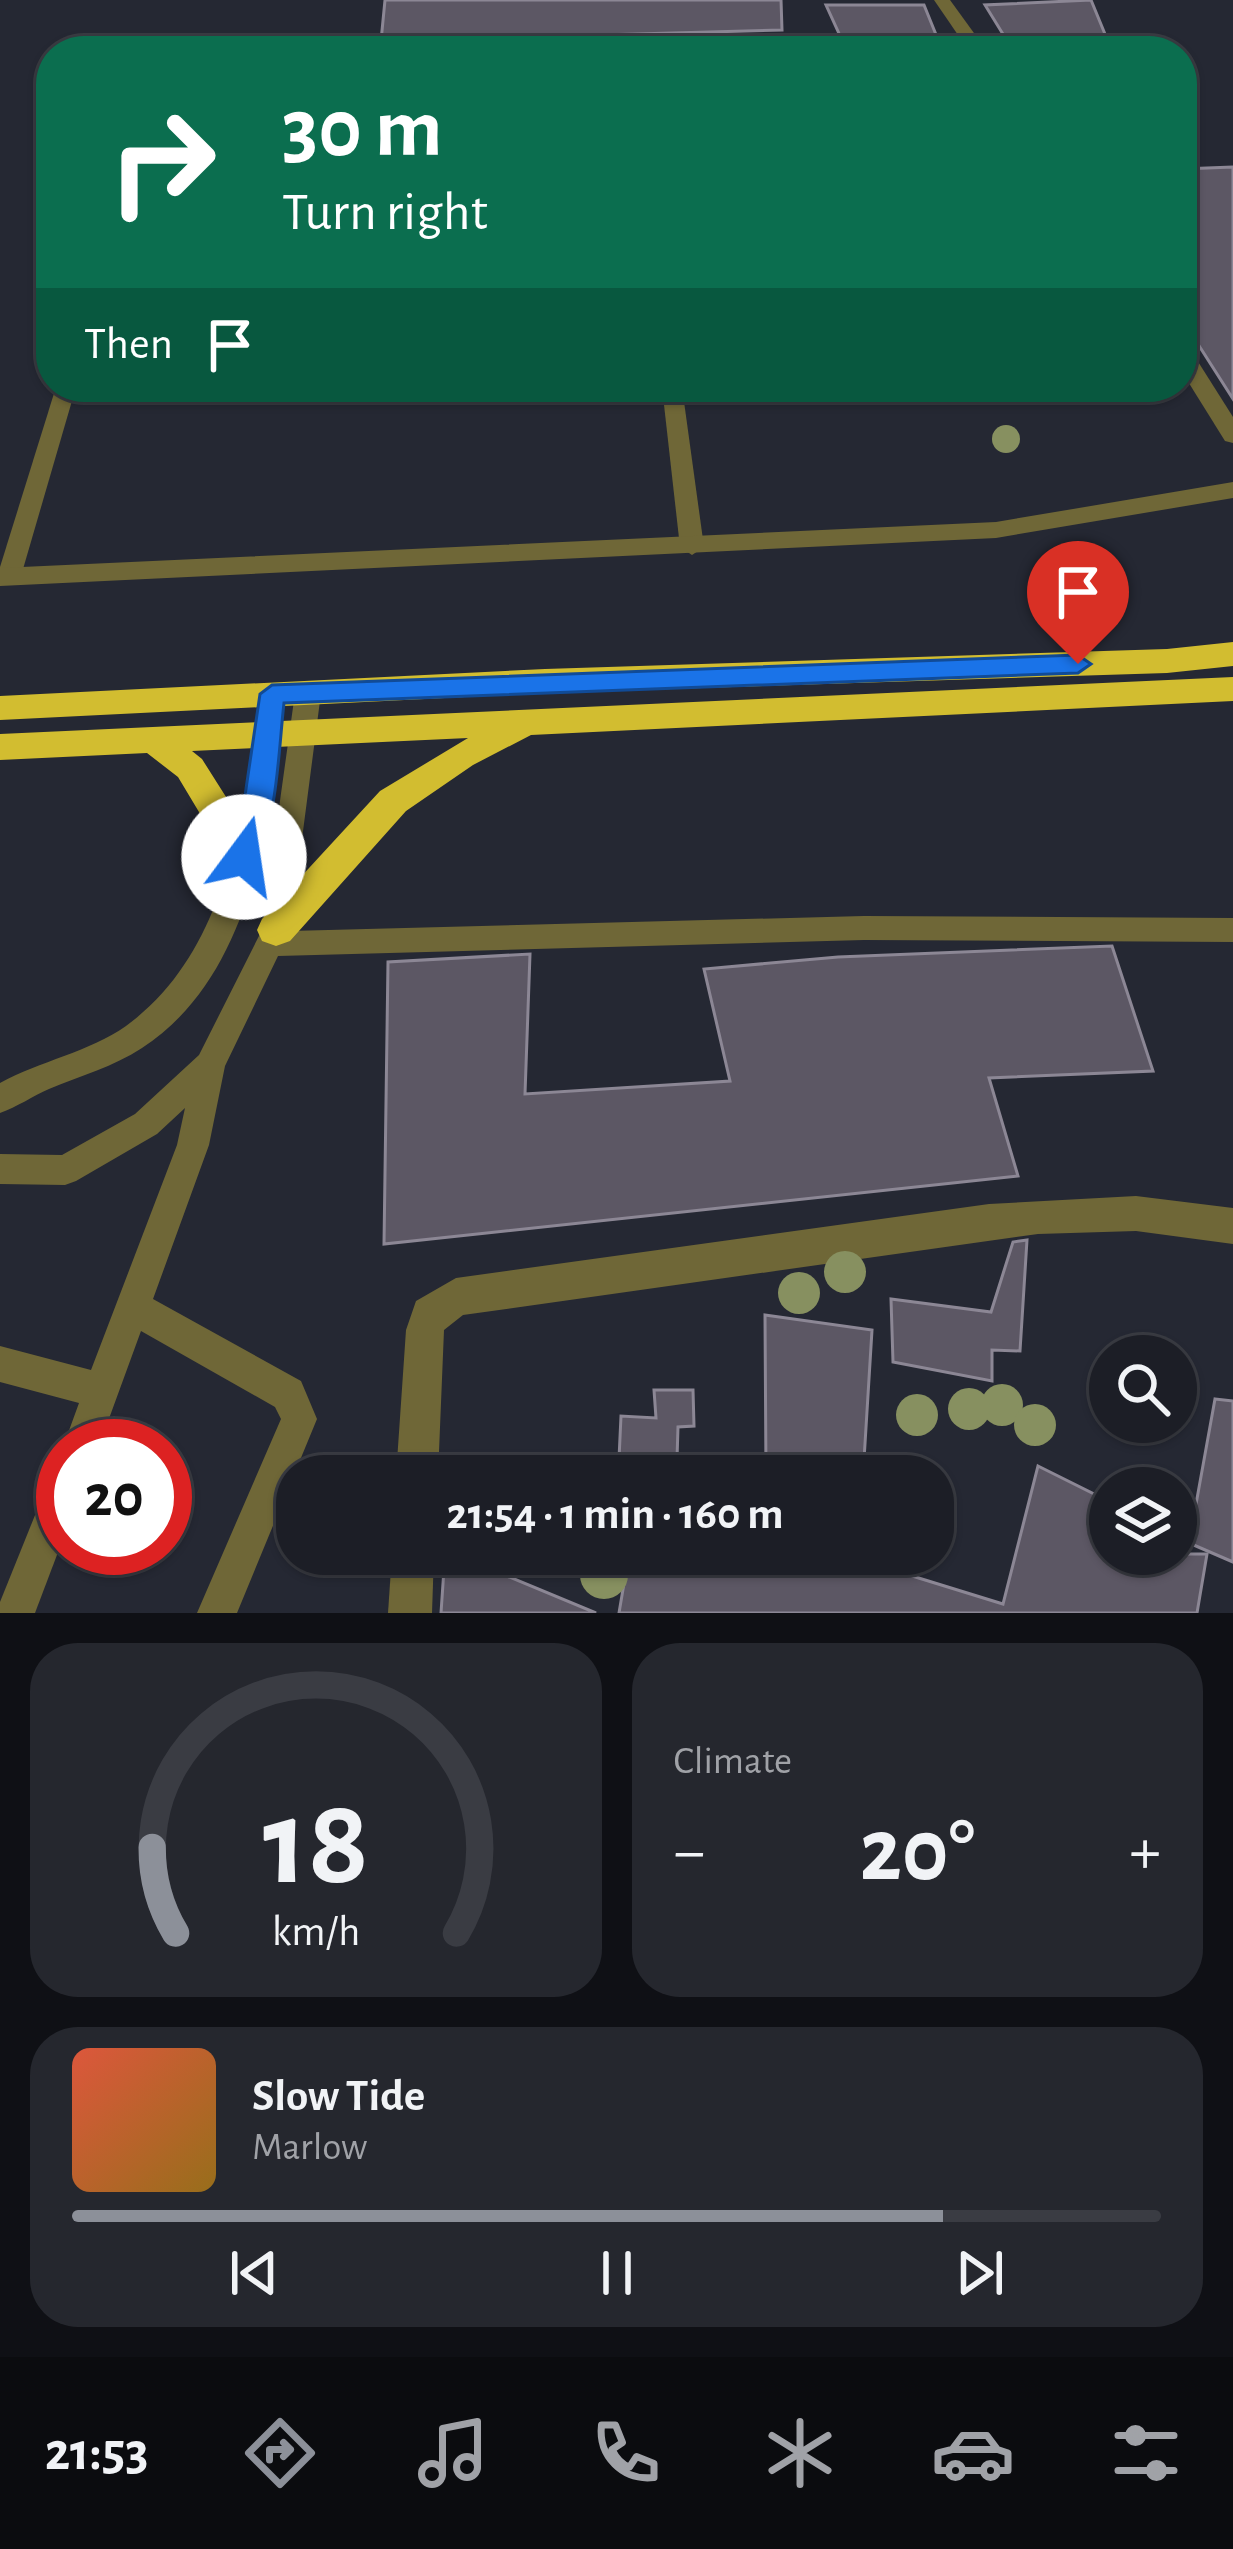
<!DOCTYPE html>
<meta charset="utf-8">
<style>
body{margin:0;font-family:"Alegreya Sans",sans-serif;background:#25272e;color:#f1f3f6;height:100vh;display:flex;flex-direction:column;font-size:45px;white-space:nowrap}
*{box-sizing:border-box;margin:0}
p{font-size:39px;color:#a0a2a7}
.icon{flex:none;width:66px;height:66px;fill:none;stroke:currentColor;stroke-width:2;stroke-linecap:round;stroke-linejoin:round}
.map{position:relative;height:1613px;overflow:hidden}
.panel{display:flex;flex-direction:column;gap:30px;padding:30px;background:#0f1015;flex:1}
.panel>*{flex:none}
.banner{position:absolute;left:36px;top:36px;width:1161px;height:366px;border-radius:48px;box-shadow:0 3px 9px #0004,0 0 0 3px #3a3c43;background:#0b6e4f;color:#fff;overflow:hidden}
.controls{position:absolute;left:1089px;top:1335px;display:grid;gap:24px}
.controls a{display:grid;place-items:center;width:108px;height:108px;border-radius:50%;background:#1c1e26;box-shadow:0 3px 9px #0004,0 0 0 3px #3a3c43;font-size:60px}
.speed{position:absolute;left:36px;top:1419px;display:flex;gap:24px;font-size:60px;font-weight:700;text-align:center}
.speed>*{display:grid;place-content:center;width:156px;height:156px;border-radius:50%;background:#1c1e26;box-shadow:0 3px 9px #0004,0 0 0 3px #3a3c43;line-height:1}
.speed .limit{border:18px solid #d22;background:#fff;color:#111}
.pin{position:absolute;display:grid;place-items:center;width:102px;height:102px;color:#fff;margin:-123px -51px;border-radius:50% 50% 50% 0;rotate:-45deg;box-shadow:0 0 12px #0007}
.pin .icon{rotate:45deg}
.me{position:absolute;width:132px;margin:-66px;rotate:14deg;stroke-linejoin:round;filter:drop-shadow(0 0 9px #0008)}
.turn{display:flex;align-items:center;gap:42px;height:252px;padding:0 48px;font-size:54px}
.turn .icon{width:156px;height:156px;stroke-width:2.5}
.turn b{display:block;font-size:84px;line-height:102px}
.then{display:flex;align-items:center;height:114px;padding:0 48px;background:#0003;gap:24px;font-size:45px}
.big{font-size:90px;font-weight:700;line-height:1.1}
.panel .widget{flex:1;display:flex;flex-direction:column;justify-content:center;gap:18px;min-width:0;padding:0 42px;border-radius:48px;background:#25272e}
.panel .dial{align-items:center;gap:0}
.dial svg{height:312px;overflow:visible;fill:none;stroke:#3a3c43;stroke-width:7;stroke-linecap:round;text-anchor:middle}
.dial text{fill:#f1f3f6;stroke:none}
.song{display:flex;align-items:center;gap:36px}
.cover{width:144px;height:144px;border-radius:18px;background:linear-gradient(135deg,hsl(10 70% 55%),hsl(40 70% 35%))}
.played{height:12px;border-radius:6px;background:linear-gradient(90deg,#8c9099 80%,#3a3c43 80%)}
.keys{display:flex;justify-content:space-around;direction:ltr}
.heat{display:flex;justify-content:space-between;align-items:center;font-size:66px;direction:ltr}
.panel .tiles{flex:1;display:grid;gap:30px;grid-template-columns:1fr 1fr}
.widget:last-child{grid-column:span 2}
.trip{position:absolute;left:276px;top:1455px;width:678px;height:120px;border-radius:48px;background:#1c1e26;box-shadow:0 3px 9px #0004,0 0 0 3px #3a3c43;font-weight:700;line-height:120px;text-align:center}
.tab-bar{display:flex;height:192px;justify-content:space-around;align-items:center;background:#0b0c0f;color:#a0a2a7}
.tab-bar .icon{width:84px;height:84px}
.tab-bar .current{color:#8c9099}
.tab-bar b{font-size:54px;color:#f1f3f6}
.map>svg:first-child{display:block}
.building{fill:#5c5764;stroke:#8c8795;stroke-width:3}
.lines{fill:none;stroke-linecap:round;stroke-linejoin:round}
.lane{fill:#6f6737;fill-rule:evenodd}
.street{fill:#6f6737;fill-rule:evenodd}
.highway{fill:#d2bd30;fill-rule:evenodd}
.tree{fill:#879060}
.route{fill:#1a73e8;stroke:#114b97;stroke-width:3}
</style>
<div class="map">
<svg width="1233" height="1613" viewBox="0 0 1233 1613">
<rect width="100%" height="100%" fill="#252833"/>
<g class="building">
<polygon points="385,0 781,0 782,30 381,41"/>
<polygon points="1091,0 1107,39 1006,39 985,5"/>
<polygon points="826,5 924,5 941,47 936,47 937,51 847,51"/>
<polygon points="1233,167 1233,399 1182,319 1182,169"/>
<polygon points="1112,946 1153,1071 989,1078 1018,1176 384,1244 388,962 530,954 525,1094 730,1081 704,969 838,957"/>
<polygon points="1027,1240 1020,1351 992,1350 992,1381 893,1362 891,1299 991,1312 1013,1242"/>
<polygon points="765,1315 872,1330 863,1476 766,1476"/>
<polygon points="654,1390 693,1390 694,1426 678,1427 677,1459 619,1459 621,1416 656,1418"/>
<polygon points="1215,1399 1233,1401 1233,1562 1189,1543"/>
<polygon points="1038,1466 1110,1502 1110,1554 1207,1554 1197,1613 619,1613 629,1554 841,1554 1003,1604"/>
<polygon points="445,1554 454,1554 596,1613 441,1613"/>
</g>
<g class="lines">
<g class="lane">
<polygon points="836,42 839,45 831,50 656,51 664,46"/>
<polygon points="56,387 76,387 21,576 9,584 0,581 0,567"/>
<polygon points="662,387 682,387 704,547 692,555 680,547"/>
<polygon points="308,684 321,693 290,931 864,916 1233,918 1233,942 864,940 278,956 225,1066 209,1145 153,1299 301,1381 317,1419 237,1613 197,1613 281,1419 275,1407 141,1331 99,1446 63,1447 79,1403 0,1382 0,1346 91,1370 177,1145 185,1108 157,1134 76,1181 65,1185 0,1184 0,1154 62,1155 135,1114 199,1055 262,930 295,693"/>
<path d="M272 685 285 694C271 815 254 975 142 1048 113 1067 80 1076 49 1089 33 1096 17 1107 0 1113V1083C40 1061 89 1052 126 1026 229 951 244 811 259 694Z"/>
<polygon points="63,1472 63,1539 35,1613 0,1613 0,1602 50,1478"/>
</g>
<g class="street">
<polygon points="934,0 950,0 987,51 969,51"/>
<polygon points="1182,347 1190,349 1233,417 1233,443 1225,441 1182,372"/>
<polygon points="1233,482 1233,498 996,538 0,586 0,568 996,522"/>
<polygon points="1136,1196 1233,1208 1233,1244 1136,1231 1038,1234 463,1315 444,1330 438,1476 396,1476 406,1330 416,1301 456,1278 989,1204"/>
<polygon points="392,1554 434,1554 432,1613 388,1613"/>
</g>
<g class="highway">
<polygon points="1233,642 1233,666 1167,673 545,693 0,720 0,696 545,669 1167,649"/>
<polygon points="1233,677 1233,701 531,735 473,765 406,811 290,941 276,946 262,941 257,930 262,919 380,791 468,738 192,751 202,759 264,857 258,867 245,872 232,867 178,777 147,753 0,760 0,734"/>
</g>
</g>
<g class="tree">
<circle cx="1006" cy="439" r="14"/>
<circle cx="845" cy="1272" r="21"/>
<circle cx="799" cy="1293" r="21"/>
<circle cx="1002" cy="1405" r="21"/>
<circle cx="969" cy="1409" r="21"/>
<circle cx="917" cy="1415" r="21"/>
<circle cx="1035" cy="1425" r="21"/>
<circle cx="604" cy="1575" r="24"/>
</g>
<path class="route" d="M1078 655 1091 664 1078 673 284 703C278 755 278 817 254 865H235L230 857 242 816 260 694 272 685Z"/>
</svg>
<div class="controls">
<a><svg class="icon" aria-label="search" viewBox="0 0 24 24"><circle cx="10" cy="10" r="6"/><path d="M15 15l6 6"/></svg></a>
<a><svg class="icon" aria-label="layers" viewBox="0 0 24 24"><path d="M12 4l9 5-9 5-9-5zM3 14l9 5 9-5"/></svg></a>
</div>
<div class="speed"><div class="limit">20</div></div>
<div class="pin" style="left:1078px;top:664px;background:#d93025"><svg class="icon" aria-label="arrive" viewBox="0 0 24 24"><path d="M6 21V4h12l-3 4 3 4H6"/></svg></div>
<svg class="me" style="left:244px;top:857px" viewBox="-20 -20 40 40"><circle r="19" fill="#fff"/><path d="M0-13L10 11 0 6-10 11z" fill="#1a73e8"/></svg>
<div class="trip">21:54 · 1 min · 160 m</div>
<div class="banner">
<div class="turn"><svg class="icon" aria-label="right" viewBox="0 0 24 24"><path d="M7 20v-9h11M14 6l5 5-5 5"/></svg><div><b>30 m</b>Turn right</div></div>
<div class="then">Then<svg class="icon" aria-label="arrive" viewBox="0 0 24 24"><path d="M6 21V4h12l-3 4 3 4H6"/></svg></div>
</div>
</div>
<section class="panel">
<div class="tiles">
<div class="widget dial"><svg viewBox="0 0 100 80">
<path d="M14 69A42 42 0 1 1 86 69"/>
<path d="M14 69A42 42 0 0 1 8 47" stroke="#8c9099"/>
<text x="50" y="56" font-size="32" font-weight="700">18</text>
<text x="50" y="72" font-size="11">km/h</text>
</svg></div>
<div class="widget"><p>Climate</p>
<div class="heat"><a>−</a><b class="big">20°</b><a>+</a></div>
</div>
<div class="widget">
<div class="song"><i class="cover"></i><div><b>Slow Tide</b><p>Marlow</p></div></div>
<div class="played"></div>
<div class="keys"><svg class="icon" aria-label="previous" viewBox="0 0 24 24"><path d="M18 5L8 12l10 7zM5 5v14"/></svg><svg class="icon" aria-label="pause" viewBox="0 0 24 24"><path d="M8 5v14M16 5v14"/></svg><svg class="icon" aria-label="next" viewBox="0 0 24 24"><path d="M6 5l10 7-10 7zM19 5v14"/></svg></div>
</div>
</div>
</section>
<nav class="tab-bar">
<b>21:53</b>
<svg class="icon current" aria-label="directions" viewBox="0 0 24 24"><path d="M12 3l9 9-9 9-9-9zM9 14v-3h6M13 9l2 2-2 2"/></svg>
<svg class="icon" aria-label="music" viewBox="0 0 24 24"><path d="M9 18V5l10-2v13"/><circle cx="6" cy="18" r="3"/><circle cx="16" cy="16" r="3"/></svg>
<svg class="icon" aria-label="phone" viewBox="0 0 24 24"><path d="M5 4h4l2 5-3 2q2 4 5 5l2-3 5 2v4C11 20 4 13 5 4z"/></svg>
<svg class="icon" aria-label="climate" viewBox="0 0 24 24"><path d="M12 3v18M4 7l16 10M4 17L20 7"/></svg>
<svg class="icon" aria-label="car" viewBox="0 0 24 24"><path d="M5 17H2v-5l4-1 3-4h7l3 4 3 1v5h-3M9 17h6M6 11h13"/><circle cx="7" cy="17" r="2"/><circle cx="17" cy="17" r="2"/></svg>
<svg class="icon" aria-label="filters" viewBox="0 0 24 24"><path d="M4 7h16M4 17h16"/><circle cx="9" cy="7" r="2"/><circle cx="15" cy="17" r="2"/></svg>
</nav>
